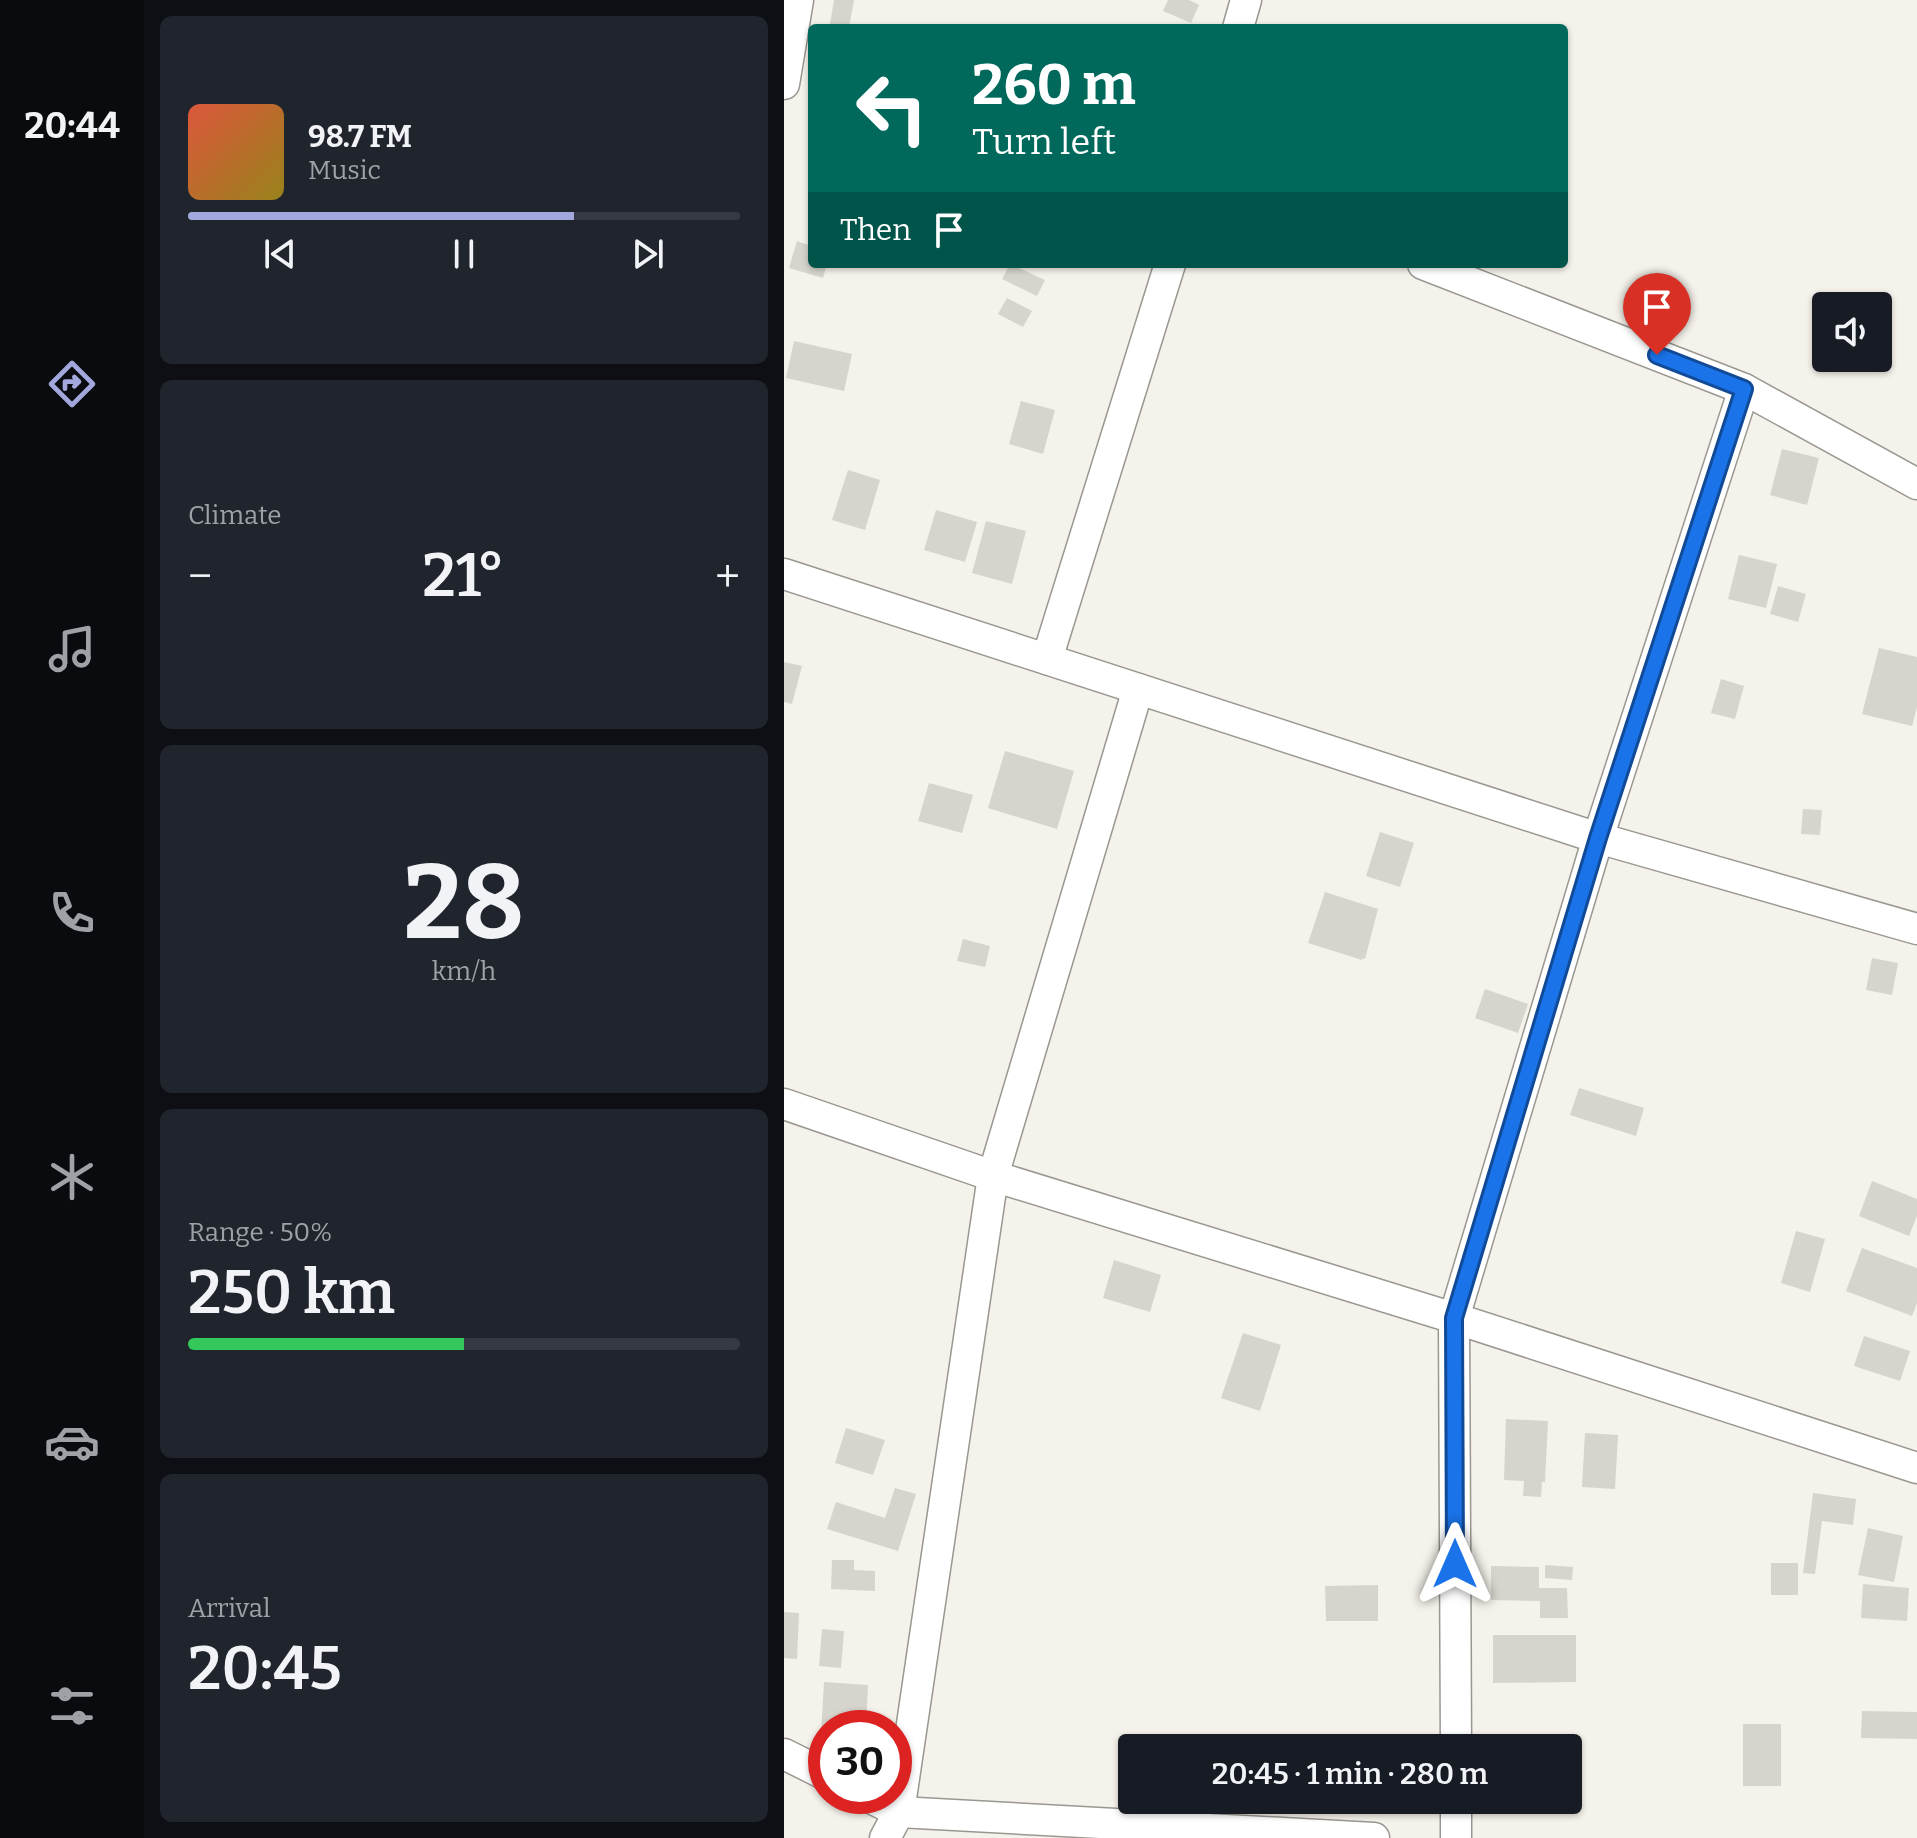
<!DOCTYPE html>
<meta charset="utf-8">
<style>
body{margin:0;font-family:Bitter,serif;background:#20242c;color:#f1f3f6;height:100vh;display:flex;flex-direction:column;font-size:30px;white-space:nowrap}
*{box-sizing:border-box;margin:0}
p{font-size:26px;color:#9ea1a6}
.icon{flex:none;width:44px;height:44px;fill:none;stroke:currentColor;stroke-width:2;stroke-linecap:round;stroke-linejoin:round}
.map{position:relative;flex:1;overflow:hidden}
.side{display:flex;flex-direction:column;gap:16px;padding:16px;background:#0d0f14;width:640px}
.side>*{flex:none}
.top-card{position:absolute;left:24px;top:24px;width:760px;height:244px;border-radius:8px;box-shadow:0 2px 6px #0004;background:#00695c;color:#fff;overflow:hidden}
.tools{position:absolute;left:1028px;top:292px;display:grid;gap:16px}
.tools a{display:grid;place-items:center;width:80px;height:80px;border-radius:8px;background:#171b24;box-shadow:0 2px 6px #0004;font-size:40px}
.speed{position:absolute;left:24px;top:1710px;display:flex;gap:16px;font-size:40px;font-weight:700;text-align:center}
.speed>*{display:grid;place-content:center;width:104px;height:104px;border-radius:50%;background:#171b24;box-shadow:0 2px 6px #0004;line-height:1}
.speed .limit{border:12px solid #d22;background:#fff;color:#111}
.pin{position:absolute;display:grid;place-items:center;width:68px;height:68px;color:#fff;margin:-82px -34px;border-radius:50% 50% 50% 0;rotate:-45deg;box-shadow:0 0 8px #0007}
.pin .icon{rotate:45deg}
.me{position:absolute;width:88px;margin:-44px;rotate:0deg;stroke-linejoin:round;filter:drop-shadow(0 0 6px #0008)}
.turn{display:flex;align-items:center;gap:28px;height:168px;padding:0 32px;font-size:36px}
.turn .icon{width:104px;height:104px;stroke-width:2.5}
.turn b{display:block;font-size:56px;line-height:68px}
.then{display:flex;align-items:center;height:76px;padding:0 32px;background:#0003;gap:16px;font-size:30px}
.big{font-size:60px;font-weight:600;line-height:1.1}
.side .widget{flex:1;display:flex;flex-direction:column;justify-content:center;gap:12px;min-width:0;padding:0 28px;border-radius:12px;background:#20242c}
.side .dial{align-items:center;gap:0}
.dial b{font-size:104px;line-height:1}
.song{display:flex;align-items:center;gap:24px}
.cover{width:96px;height:96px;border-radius:12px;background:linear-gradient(135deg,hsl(10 70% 55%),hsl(50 70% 35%))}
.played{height:8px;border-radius:4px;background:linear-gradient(90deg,#a2a8de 70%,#363941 70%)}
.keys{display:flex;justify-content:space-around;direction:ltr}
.heat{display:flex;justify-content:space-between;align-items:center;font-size:44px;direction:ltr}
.charge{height:12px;border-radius:6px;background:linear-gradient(90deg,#34c759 50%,#363941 0)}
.trip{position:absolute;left:334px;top:1734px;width:464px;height:80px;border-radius:8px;background:#171b24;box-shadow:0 2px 6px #0004;font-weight:600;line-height:80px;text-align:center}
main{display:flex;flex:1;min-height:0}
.menu{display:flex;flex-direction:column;width:144px;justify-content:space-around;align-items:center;background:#090b0e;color:#9ea1a6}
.menu .icon{width:56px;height:56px}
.menu .on{color:#a2a8de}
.menu b{font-size:36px;color:#f1f3f6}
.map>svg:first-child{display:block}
.building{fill:#d6d4cd}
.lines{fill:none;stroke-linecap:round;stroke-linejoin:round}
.minor-casing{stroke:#999790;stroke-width:33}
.minor{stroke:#fff;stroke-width:30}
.route-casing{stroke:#114b97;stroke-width:20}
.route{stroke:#1a73e8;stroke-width:14}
</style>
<main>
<nav class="menu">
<b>20:44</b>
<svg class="icon on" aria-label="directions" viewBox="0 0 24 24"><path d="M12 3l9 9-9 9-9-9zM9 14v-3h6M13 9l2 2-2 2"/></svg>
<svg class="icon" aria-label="music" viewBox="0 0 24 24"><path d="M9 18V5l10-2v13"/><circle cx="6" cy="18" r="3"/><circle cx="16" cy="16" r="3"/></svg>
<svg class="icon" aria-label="phone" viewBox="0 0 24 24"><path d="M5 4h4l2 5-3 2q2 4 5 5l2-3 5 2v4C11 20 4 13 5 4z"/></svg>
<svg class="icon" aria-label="climate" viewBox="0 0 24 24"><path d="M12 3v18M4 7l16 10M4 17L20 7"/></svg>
<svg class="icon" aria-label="car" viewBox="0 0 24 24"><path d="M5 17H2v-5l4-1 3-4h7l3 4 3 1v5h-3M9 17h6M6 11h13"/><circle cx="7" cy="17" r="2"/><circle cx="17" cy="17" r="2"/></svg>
<svg class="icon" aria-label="filters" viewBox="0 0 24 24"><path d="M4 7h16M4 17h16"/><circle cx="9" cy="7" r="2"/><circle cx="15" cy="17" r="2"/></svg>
</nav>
<section class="side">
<div class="widget">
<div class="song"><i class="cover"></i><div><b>98.7 FM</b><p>Music</p></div></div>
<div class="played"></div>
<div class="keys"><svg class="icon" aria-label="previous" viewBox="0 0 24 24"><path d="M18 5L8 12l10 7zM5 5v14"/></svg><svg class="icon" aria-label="pause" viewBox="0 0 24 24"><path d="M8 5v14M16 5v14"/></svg><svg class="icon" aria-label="next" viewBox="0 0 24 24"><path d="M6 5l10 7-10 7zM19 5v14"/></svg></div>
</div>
<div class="widget"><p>Climate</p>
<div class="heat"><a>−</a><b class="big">21°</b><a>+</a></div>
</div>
<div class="widget dial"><b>28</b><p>km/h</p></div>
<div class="widget"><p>Range · 50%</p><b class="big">250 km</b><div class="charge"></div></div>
<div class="widget"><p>Arrival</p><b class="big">20:45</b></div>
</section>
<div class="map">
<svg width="1133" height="1838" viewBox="0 0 1133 1838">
<rect width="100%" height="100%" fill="#f4f2ea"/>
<g class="building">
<polygon points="50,0 70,0 65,27 46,24"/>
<polygon points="384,0 405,0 415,5 407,23 379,11"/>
<polygon points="13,241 28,246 28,264 43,264 39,278 5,268"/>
<polygon points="226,264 261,280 253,296 218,279"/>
<polygon points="223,298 248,311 239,327 214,314"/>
<polygon points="10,341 68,354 60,391 2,378"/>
<polygon points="237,401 271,410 259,454 225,444"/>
<polygon points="998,449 1035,458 1023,505 986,495"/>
<polygon points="64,470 96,480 81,530 48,520"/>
<polygon points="152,510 193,522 181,562 140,550"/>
<polygon points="202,521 242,531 228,584 188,573"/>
<polygon points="955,555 993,564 982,608 944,599"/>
<polygon points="994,586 1022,594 1014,622 986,614"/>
<polygon points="1095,648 1133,657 1133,707 1128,726 1078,714"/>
<polygon points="0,662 18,666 8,704 0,702"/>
<polygon points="937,679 960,686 951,719 927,713"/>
<polygon points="221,751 290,771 273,829 204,808"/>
<polygon points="145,783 189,795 178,833 134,821"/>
<polygon points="1019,809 1038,810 1036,835 1017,834"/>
<polygon points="596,832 630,843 616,887 582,876"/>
<polygon points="541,892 594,909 581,959 578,958 578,960 524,943"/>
<polygon points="179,939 206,946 201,967 173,961"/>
<polygon points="1088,958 1114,963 1108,995 1082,990"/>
<polygon points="701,989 744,1004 734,1033 691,1018"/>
<polygon points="795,1088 860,1108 852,1136 786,1115"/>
<polygon points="1088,1181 1133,1199 1133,1216 1125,1236 1075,1216"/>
<polygon points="1012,1231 1041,1239 1026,1292 997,1283"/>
<polygon points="1078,1248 1133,1268 1133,1303 1128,1316 1062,1291"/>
<polygon points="330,1260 377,1275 366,1312 319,1298"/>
<polygon points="459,1333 497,1345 476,1411 437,1398"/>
<polygon points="1080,1336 1126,1351 1116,1381 1070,1366"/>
<polygon points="722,1419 764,1421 761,1482 758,1482 757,1497 739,1496 740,1481 720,1480"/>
<polygon points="62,1428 101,1440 89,1475 51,1463"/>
<polygon points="801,1433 834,1435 831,1489 798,1487"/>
<polygon points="111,1488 132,1494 114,1551 43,1529 52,1502 101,1518"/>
<polygon points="1029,1493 1072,1499 1069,1525 1038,1521 1031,1574 1019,1573"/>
<polygon points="1084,1528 1119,1536 1110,1582 1074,1575"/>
<polygon points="48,1560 70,1560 70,1570 91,1571 91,1591 47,1589"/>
<rect x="987" y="1563" width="27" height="32"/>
<polygon points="761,1565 789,1567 788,1580 761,1578"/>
<polygon points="707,1566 755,1567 755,1588 783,1588 784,1618 756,1618 756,1601 707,1600"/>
<polygon points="1079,1584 1125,1588 1123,1621 1077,1618"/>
<polygon points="594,1585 594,1621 542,1621 541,1586"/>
<polygon points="0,1612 15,1613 13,1659 0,1658"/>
<polygon points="38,1629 60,1631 57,1668 35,1666"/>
<polygon points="709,1635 792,1635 792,1682 709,1683"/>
<polygon points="40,1682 84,1685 82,1728 42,1728 42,1734 37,1734"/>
<polygon points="1078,1711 1133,1712 1133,1739 1077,1738"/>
<rect x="959" y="1724" width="38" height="62"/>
</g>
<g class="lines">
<g class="minor-casing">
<g id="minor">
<polyline points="454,28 462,0"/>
<polyline points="0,84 14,0"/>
<polyline points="639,264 960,389 1133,484"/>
<polyline points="0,574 814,838 1133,929"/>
<polyline points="263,659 386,264"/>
<polyline points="0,1104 209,1176 670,1318 1133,1468"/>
<polyline points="672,1748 670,1318 814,838 960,389"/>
<polyline points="0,1754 42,1775"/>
<polyline points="83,1796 115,1812 590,1838"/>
<polyline points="672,1800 672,1838"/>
<polyline points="101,1838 115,1812 209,1176 354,689"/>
</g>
</g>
<use href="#minor" class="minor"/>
</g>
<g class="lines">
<g class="route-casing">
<polyline id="route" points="671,1564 670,1318 814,838 960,389 873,355"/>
</g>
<use href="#route" class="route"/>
</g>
</svg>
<div class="tools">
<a><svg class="icon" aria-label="sound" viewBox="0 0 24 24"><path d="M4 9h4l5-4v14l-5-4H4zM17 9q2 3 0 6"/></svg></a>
</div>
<div class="speed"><div class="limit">30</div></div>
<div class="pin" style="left:873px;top:355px;background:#d93025"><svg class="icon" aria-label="arrive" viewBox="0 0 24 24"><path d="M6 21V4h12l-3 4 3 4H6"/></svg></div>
<svg class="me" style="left:671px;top:1564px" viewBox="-20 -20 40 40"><path d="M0-17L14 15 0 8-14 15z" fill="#1a73e8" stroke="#fff" stroke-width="4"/></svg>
<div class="trip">20:45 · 1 min · 280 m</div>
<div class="top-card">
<div class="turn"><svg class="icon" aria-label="left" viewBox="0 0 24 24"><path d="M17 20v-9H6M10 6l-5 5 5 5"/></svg><div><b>260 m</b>Turn left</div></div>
<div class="then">Then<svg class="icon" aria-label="arrive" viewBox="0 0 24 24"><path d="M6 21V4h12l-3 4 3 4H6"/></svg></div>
</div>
</div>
</main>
